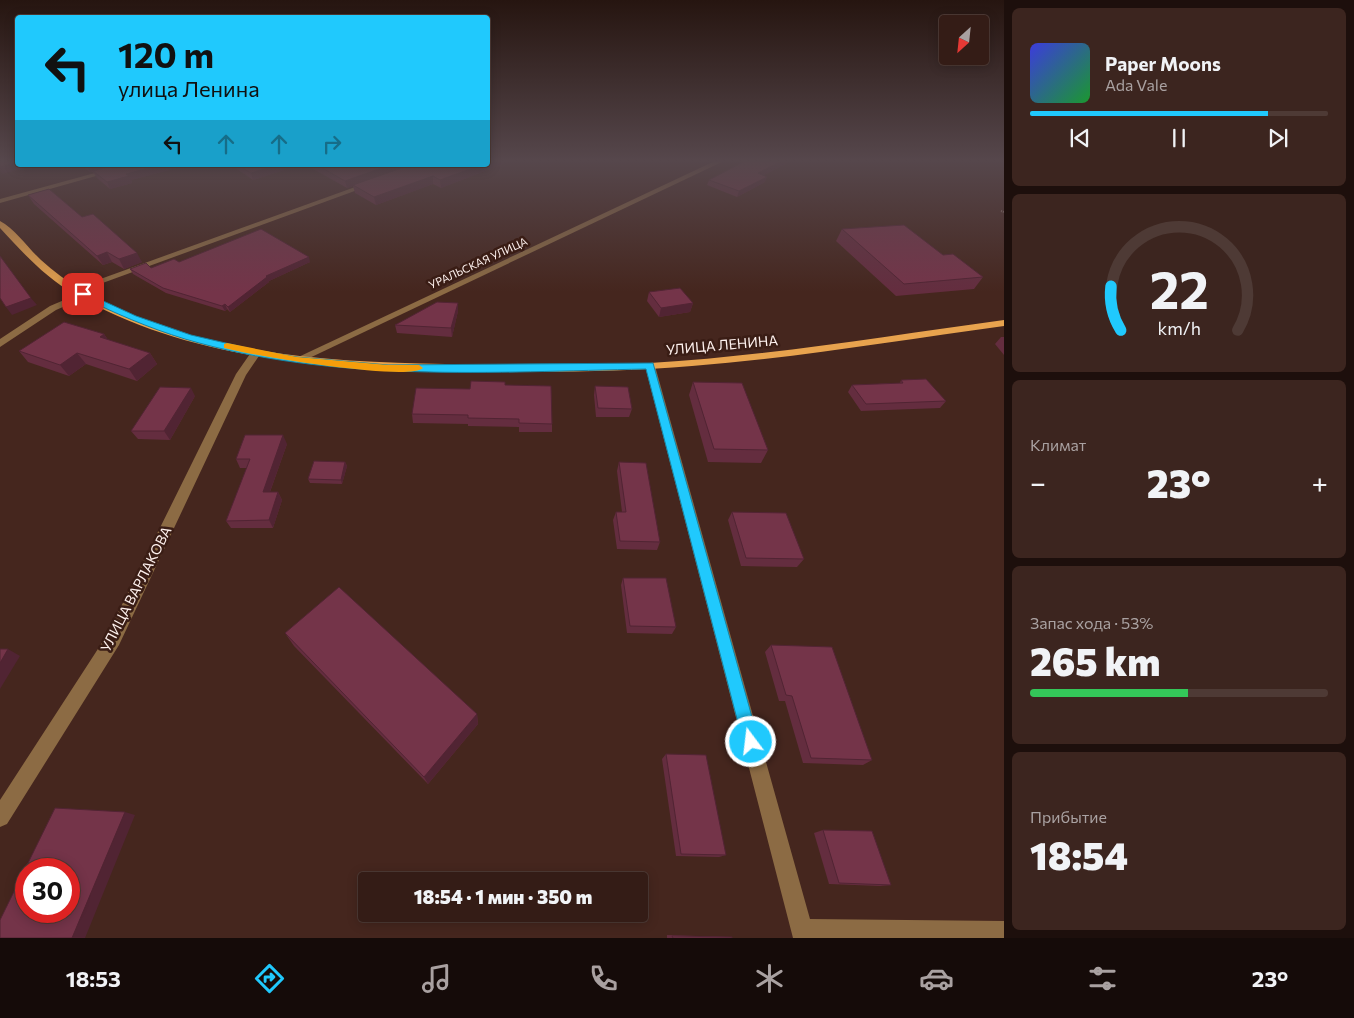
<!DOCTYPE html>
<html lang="ru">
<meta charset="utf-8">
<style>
body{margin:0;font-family:Commissioner,sans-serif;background:#3c251f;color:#f1f3f6;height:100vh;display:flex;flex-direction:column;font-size:19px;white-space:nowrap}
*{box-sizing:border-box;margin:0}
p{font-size:16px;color:#a9a1a1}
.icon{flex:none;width:28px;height:28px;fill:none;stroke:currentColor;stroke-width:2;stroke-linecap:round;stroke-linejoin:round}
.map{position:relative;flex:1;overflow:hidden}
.side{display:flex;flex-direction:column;gap:8px;padding:8px;background:#1d0f0c;width:350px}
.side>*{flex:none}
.banner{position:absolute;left:15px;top:15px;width:475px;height:152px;border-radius:5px;box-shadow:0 2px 12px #0003,0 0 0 1px #4e3a35;background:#20c9fd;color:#111;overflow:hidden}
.needle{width:32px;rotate:207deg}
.tools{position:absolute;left:939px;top:15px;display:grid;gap:10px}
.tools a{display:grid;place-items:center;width:50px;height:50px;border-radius:5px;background:#341c16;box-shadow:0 2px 12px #0003,0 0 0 1px #4e3a35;font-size:25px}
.speed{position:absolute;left:15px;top:858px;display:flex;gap:10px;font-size:25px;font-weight:700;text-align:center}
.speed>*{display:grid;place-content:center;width:65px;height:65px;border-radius:50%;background:#341c16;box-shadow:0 2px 12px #0003,0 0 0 1px #4e3a35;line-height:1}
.speed .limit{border:8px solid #d22;background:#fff;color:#111}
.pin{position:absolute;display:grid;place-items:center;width:42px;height:42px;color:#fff;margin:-21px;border-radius:10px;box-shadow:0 2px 8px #0006}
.me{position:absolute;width:55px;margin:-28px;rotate:345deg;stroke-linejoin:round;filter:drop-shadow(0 0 4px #0008)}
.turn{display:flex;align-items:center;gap:18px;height:105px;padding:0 20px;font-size:22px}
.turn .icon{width:65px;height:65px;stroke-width:2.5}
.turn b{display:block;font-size:35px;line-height:42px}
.lanes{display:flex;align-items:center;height:48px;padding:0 20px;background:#0003;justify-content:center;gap:25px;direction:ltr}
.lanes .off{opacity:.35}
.big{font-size:38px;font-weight:800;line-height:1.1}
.side .tile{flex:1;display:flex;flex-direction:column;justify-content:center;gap:8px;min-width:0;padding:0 18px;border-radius:8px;background:#3c251f}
.side .dial{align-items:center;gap:0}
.dial svg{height:130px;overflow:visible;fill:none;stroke:#4e3a35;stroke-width:7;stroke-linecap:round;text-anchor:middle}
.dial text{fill:#f1f3f6;stroke:none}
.song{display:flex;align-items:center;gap:15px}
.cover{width:60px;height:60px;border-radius:8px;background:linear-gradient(135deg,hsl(240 70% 55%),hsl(130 70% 35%))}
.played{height:5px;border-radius:2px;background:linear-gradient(90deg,#20c9fd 80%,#4e3a35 80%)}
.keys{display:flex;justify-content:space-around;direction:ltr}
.heat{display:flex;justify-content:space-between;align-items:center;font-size:28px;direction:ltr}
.charge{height:8px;border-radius:4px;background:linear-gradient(90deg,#34c759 53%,#4e3a35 0)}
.trip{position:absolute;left:358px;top:872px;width:290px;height:50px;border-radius:5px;background:#341c16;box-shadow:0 2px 12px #0003,0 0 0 1px #4e3a35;font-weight:800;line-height:50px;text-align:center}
.menu{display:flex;height:80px;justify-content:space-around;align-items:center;background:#150b09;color:#a9a1a1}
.menu .icon{width:35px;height:35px}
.menu .on{color:#20c9fd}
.menu b{font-size:22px;color:#f1f3f6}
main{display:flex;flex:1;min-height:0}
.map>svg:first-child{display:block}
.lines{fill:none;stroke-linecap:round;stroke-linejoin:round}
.path{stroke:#947d77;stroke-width:2;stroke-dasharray:1 1;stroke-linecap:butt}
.minor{fill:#8c6b44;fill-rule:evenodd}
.primary{fill:#e8a34e;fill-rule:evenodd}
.wall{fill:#642d3f}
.shaded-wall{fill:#512433}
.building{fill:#743449;stroke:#512433;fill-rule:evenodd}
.route{fill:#20c9fd;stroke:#1583a4}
.slow{fill:#f59e0b}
.labels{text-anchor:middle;stroke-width:5;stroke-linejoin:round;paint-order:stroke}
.far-street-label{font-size:11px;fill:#fef1ee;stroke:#3a1d15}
.street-label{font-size:14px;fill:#fef1ee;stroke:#3a1d15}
</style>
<main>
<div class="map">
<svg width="1004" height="938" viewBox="0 0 1004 938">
<rect width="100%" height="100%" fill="#45261e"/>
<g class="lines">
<polyline class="path" points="1001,211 1004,212"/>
<g class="minor">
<polygon points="717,160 726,160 301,362 297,363 292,360"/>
<polygon points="124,165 135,165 0,203 0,199"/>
<polygon points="369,182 373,184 371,185 78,292 72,292 70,290"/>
<polygon points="83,292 88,295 86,297 56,310 0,347 0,339 50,306"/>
<polygon points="256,350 261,353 246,375 119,645 7,824 0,827 0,800 107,635 236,374 252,351"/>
<polygon points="650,363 655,366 810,919 1004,921 1004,938 793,938 645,366"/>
</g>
<path class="primary" d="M0 221C15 229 28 248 41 260 66 283 95 299 126 312 225 356 338 362 445 364 513 365 582 367 650 363 769 356 886 336 1004 320V326C900 340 796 358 692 366 612 373 531 372 450 371 323 369 187 359 74 294 45 277 22 252 0 228Z"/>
</g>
<g class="wall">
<polygon points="488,160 513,160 441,188 433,184 376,205 355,193 353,186 347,188 306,165 488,165"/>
<polygon points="747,160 793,160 764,175 765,182 737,197 707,185 709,180"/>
<polygon points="81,165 188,165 131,180 132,183 110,189 97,178 93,172 90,172"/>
<polygon points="231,165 283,165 284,170 253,180"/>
<polygon points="28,195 82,217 142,262 124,269 112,262 103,265 34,204"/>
<polygon points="842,229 943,255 983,277 974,289 896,296 836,241"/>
<polygon points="179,262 310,262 269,281 269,282 230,312 227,309 225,311 166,293 133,274 130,269 151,268"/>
<polygon points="649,292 693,303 690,312 659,317 647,301"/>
<polygon points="458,303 458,311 452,337 397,333 395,325"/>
<polygon points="104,334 108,340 150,353 157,364 137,381 86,364 69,376 28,362 19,351"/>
<polygon points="1001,337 1004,337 1004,355 995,344"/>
<polygon points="901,380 946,401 940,408 861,411 848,392 852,385 900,383"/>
<polygon points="693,382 768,450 761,463 708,462 689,395"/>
<polygon points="505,385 552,424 552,432 519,432 519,427 468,426 468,424 413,423 412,414 470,389"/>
<polygon points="595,386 632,409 629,417 596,417 594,395"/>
<polygon points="195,396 170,440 138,439 131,431"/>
<polygon points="287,444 270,492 278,492 282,500 273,528 231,528 226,521 247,468 240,468 236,459"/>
<polygon points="345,462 347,466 342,484 310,483 308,479"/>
<polygon points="619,462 660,542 657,550 617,549 613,520 616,512 622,512 617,471"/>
<polygon points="732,512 804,559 797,567 741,566 728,520"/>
<polygon points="623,578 676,627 672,634 627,633 621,585"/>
<polygon points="285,633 477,714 478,724 428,784 294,646"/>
<polygon points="771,645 872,760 863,765 803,763 785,701 779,701 765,652"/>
<polygon points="666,754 726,855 719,857 676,856 662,759"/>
<polygon points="823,830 891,885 880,886 829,884 814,833"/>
<polygon points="667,935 725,937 732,938 667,938"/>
</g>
<g class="shaded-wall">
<polygon points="493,160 513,160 441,188 440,180 481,165 488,165 488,163"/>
<polygon points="784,160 793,160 756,179 758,173"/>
<polygon points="18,162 18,165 37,165 2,174 0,170 0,167"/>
<polygon points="57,165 72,165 59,169"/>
<polygon points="90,165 117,165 90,172 87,166"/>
<polygon points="160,165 188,165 131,180 132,183 110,189 107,182 126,174"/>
<polygon points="278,165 283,165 284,170 253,180 251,173"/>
<polygon points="390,165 411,165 347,188 345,181"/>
<polygon points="433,176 433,184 376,205 374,197"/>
<polygon points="767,177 765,182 737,197 739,191"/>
<polygon points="107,252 112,262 103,265 97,256"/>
<polygon points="137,253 142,262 124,269 119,259"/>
<polygon points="309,257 310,262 269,281 269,282 230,312 228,307 266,276"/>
<polygon points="31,298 37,305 12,315 6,307"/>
<polygon points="458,303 458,311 452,337 451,328"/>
<polygon points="693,303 690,312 659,317 661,308"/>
<polygon points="225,304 227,309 225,311 222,306"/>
<polygon points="104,334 112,345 100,337"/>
<polygon points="77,353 86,364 69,376 60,365"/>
<polygon points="150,353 157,364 137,381 129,369"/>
<polygon points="191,388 195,396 170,440 164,431"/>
<polygon points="283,435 287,444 267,500 263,492"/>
<polygon points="345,462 347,466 342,484 341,480"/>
<polygon points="278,492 282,500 273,528 269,520"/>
<polygon points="8,649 20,656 0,689 0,663"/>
<polygon points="477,714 478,724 428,784 424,777"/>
<polygon points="125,812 135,815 85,938 72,938"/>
</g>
<g class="building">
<polygon points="0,160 18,160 18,162 0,167"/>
<polygon points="747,160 784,160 758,173 767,177 739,191 709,180"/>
<polygon points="116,165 160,165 126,174 129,176 107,182 93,171"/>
<polygon points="238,165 278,165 251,173"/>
<polygon points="317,165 390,165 345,181"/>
<polygon points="410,165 481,165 440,180 433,176 374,197 353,185"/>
<polygon points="49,189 82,217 93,214 137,253 119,259 107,252 97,256 28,195"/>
<polygon points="904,225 943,255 953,254 983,277 904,284 842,229"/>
<polygon points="261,229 309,257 266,276 267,277 228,307 225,304 222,306 163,288 130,269 146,263 151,268 174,259 179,262"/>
<polygon points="0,256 31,298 6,307 0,298"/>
<polygon points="680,288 693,303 661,308 649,292"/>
<polygon points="437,302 458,303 451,328 395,325"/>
<polygon points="64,322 104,334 100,337 150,353 129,369 77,353 60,365 19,351"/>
<polygon points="926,379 946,401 866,404 852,385 903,383 901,380"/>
<polygon points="471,381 505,382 505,385 551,386 552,424 519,423 519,419 468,418 468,415 412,414 416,388 470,389"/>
<polygon points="693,382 742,383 768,450 714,449"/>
<polygon points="595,386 628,387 632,409 598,408"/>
<polygon points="160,387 191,388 164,431 131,431"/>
<polygon points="245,435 283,435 263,492 278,492 269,520 226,521 250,459 236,459"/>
<polygon points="314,461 345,462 341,480 308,479"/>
<polygon points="619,462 646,463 660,542 620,541 616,512 626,512"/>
<polygon points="732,512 786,513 804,559 746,558"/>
<polygon points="623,578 666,578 676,627 630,626"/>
<polygon points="339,587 477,714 424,777 285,633"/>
<polygon points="771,645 832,647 872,760 811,758 792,696 786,695"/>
<polygon points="0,649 8,649 0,663"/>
<polygon points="666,754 706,755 726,855 681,854"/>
<path d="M55 808 125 812 72 938H0V920ZM26 869H69V911H26Z"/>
<polygon points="823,830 872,831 891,885 839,883"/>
<polygon points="672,936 732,937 732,938 673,938"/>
</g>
<linearGradient id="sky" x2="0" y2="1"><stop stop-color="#261510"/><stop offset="0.55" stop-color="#56474c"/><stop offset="1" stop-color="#56474c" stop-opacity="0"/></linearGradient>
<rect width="1004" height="292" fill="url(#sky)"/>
<path class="route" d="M80 293H86L136 316 191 335 256 350 297 357 388 365 653 363 759 742 757 747 751 750 745 747 743 742 646 369C493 372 334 383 185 339 149 328 114 313 80 296Z"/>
<path class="slow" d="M227 343 297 357 388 365H419L423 368C409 382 249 355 224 348V344Z"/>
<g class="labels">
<g class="far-street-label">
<text transform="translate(478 263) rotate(-25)" y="4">УРАЛЬСКАЯ УЛИЦА</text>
</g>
<g class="street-label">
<text transform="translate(722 345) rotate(-5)" y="5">УЛИЦА ЛЕНИНА</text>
<text transform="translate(136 589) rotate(-63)" y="5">УЛИЦА ВАРЛАКОВА</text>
</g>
</g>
</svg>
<div class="tools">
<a><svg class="needle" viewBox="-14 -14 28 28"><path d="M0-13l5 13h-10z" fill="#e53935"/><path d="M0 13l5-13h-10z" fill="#a9a1a1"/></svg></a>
</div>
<div class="speed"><div class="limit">30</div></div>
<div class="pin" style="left:83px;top:294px;background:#d93025"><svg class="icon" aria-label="arrive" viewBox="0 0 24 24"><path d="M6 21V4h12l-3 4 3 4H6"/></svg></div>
<svg class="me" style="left:751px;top:742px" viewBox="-20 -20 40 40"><circle r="17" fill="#20c9fd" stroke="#fff" stroke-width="3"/><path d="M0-11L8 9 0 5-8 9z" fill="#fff"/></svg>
<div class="trip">18:54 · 1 мин · 350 m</div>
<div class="banner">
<div class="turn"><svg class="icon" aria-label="left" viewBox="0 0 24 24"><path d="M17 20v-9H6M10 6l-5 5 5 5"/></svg><div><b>120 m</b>улица Ленина</div></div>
<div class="lanes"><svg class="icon" aria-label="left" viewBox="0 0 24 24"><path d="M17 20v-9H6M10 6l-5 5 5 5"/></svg><svg class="icon off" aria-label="ahead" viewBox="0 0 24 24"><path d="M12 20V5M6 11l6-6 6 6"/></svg><svg class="icon off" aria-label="ahead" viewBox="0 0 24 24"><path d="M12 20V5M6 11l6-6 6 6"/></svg><svg class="icon off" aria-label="right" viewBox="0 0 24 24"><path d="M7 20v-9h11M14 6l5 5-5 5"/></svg></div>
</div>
</div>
<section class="side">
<div class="tile">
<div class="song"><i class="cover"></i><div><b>Paper Moons</b><p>Ada Vale</p></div></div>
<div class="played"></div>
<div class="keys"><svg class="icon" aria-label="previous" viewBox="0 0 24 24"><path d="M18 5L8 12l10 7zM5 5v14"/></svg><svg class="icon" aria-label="pause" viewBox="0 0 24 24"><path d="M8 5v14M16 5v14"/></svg><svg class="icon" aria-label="next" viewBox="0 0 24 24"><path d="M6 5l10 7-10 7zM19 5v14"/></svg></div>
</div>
<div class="tile dial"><svg viewBox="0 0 100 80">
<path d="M14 69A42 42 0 1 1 86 69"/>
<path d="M14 69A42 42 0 0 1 8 42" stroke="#20c9fd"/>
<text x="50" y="56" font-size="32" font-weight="700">22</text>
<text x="50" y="72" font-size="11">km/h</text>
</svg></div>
<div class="tile"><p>Климат</p>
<div class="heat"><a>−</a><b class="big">23°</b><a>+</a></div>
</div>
<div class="tile"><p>Запас хода · 53%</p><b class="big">265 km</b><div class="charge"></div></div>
<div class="tile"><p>Прибытие</p><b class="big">18:54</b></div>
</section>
</main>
<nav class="menu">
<b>18:53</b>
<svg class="icon on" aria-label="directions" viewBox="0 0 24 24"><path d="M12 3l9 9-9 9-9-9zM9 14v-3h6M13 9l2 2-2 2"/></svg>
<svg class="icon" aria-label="music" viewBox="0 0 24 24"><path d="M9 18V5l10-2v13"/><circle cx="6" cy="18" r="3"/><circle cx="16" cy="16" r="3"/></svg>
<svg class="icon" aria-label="phone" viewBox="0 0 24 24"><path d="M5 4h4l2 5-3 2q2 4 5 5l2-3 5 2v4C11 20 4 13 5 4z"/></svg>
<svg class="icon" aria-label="climate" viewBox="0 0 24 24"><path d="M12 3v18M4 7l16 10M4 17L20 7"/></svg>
<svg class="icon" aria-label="car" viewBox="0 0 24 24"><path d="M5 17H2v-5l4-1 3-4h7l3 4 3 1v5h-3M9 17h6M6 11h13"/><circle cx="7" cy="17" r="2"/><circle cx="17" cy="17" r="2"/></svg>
<svg class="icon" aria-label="filters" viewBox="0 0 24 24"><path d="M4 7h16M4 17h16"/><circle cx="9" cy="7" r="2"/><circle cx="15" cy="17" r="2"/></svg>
<b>23°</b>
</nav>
